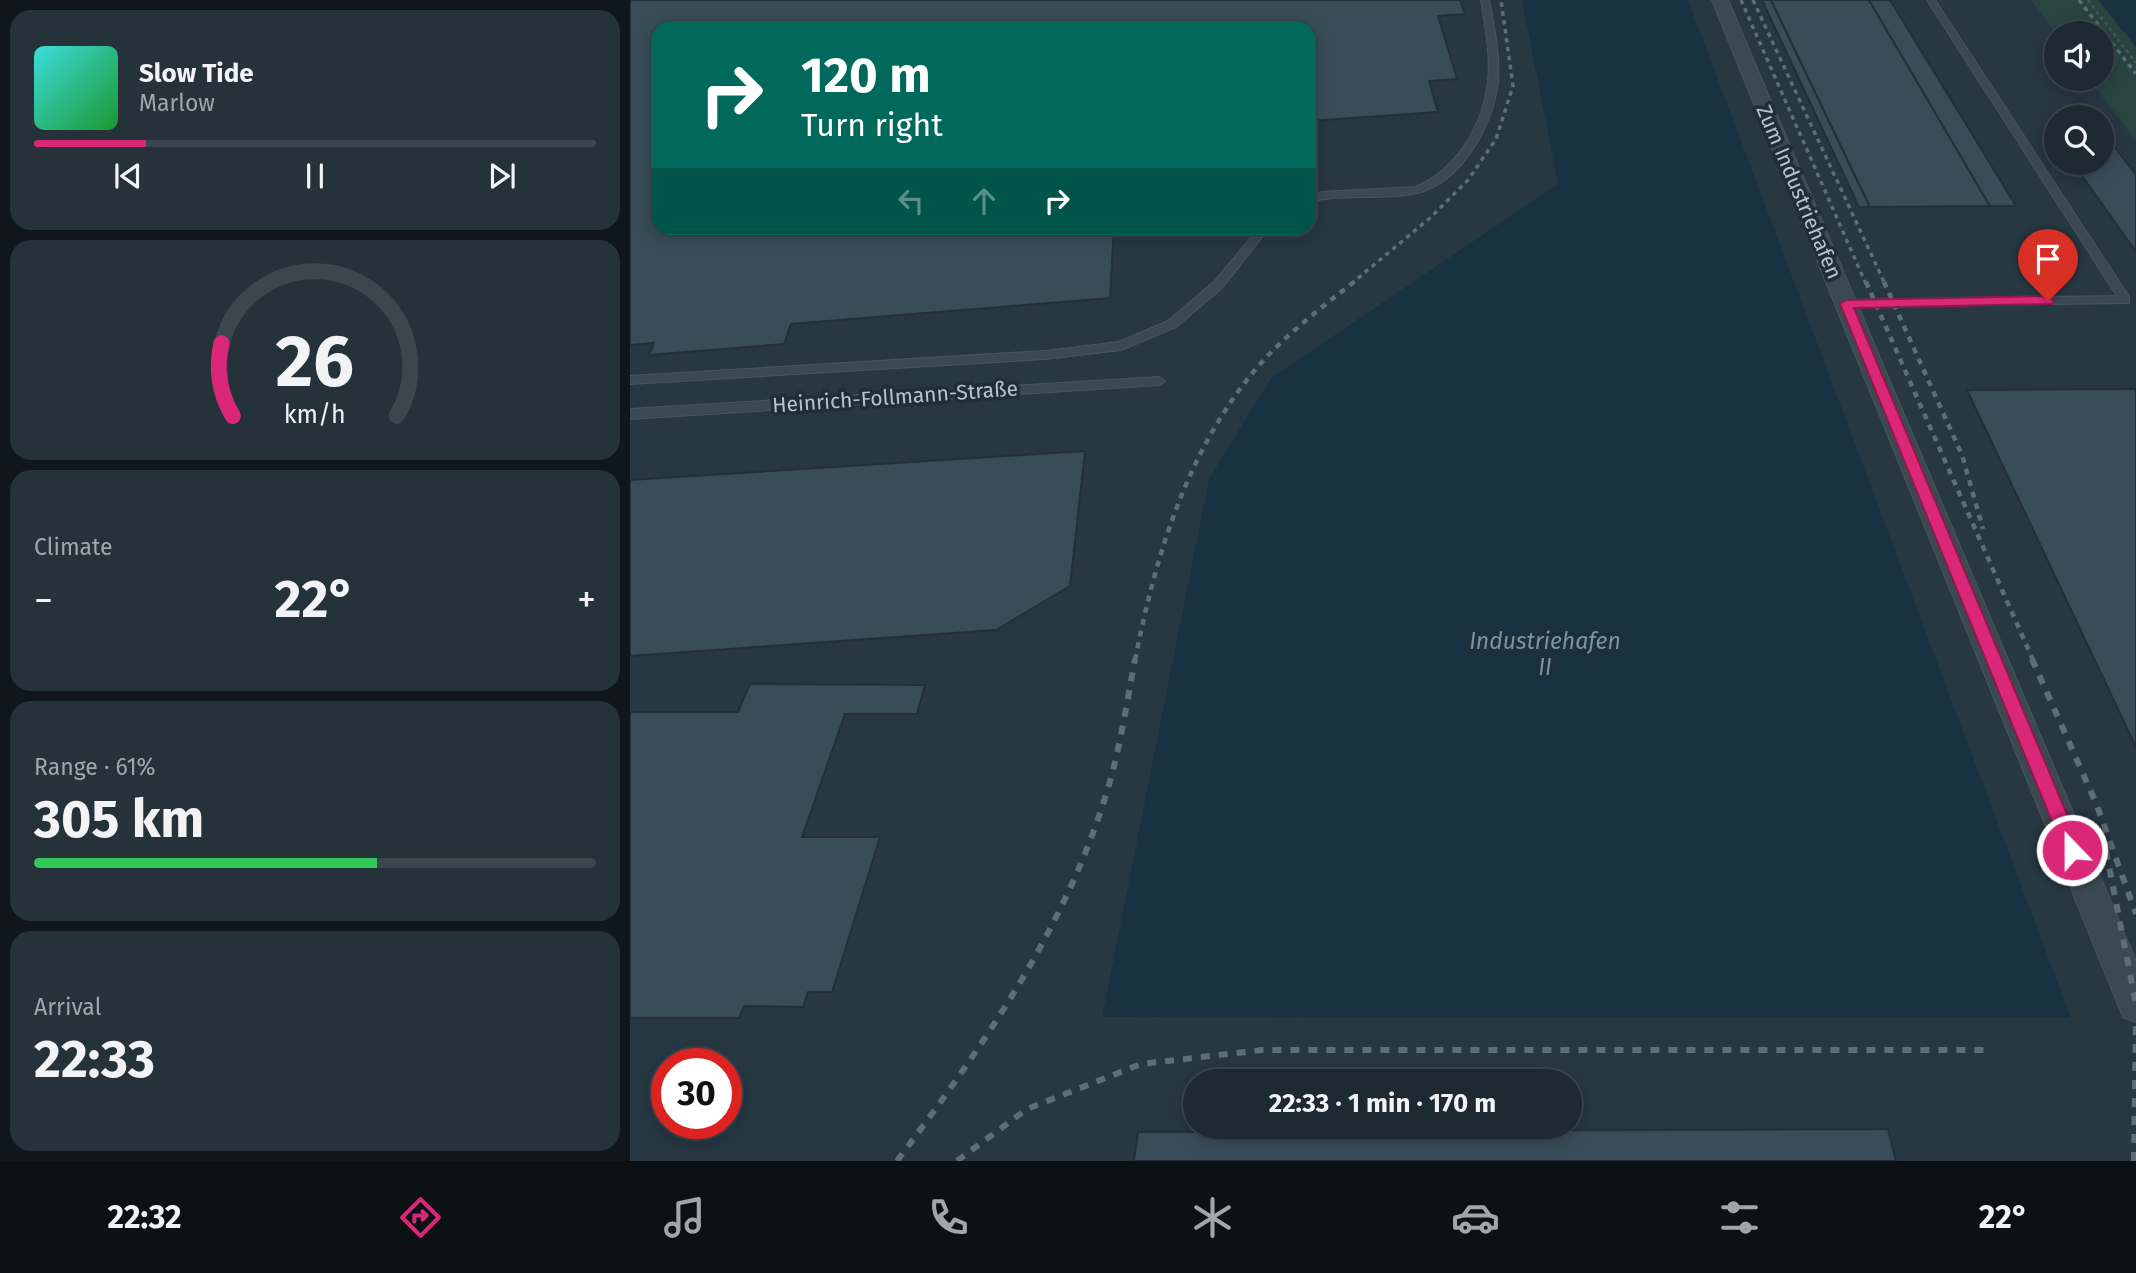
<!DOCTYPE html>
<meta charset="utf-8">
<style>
body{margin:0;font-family:"Fira Sans",sans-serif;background:#25323a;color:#f1f3f6;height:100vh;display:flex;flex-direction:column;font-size:26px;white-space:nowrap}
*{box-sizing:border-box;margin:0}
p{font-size:23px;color:#a0a7ac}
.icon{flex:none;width:38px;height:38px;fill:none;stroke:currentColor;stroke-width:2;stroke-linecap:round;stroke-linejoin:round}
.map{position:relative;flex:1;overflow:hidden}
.drawer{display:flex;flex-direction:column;gap:10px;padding:10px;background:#10171c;width:630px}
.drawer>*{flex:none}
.hud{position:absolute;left:21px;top:21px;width:665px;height:214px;border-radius:21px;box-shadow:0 4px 18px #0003,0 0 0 2px #3b464d;background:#00695c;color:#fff;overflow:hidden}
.buttons{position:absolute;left:1414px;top:21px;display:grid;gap:14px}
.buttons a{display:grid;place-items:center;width:70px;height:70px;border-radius:50%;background:#1d2a32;box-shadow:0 4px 18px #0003,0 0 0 2px #3b464d;font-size:35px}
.speed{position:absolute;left:21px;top:1048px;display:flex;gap:14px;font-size:35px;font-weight:700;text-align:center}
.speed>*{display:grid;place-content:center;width:91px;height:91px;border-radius:50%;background:#1d2a32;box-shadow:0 4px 18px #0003,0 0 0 2px #3b464d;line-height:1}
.speed .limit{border:10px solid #d22;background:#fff;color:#111}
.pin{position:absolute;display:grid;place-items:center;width:60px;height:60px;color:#fff;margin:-72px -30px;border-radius:50% 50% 50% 0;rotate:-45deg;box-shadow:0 0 7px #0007}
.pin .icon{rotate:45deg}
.me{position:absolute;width:77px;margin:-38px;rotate:338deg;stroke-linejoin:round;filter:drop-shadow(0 0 5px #0008)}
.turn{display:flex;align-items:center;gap:24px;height:147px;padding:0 35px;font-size:32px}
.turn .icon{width:91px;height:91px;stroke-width:2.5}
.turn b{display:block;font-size:49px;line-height:60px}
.lanes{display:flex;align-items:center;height:66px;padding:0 35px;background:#0003;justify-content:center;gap:35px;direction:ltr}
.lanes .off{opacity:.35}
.big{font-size:52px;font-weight:700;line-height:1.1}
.drawer .tile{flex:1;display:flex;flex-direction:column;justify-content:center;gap:10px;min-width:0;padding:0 24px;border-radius:21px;background:#25323a}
.drawer .dial{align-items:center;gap:0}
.dial svg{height:182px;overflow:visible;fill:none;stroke:#3b464d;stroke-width:7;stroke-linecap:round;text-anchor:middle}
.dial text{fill:#f1f3f6;stroke:none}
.song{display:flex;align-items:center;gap:21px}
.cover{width:84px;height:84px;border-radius:10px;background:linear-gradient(135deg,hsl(180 70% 55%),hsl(130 70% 35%))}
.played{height:7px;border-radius:4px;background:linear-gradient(90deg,#db2777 20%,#3b464d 20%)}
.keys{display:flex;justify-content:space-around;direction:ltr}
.heat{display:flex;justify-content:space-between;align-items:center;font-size:38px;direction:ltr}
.charge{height:10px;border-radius:5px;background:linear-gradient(90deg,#34c759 61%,#3b464d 0)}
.trip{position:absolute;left:553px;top:1069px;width:399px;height:70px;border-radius:35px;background:#1d2a32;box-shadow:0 4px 18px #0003,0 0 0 2px #3b464d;font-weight:700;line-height:70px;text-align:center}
.dock{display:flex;height:112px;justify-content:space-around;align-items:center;background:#0c1114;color:#a0a7ac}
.dock .icon{width:49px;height:49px}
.dock .selected{color:#db2777}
.dock b{font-size:32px;color:#f1f3f6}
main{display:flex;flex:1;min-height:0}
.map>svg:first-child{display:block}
.green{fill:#294441}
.water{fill:#193241}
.building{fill:#394d59;stroke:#22303a;stroke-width:2}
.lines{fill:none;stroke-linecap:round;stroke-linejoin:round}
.service-casing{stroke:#48555f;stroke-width:2}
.minor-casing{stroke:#48555f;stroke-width:2}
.path{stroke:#425b58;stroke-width:2.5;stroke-dasharray:3.5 3.5;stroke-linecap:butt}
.service{fill:#3b4952;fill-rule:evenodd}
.minor{fill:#3b4952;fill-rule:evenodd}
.rail-far2{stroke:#5d6e79;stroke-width:3.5;stroke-dasharray:4.5 4.5;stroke-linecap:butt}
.rail-far1{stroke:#5d6e79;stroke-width:4.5;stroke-dasharray:6 6;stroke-linecap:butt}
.rail{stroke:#5d6e79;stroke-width:6;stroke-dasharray:9 9;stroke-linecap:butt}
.route{fill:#db2777;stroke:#8e194d;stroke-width:2}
.labels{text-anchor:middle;stroke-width:7;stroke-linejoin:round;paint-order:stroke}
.street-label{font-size:21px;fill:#b8c4cc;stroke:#202e38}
.water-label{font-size:23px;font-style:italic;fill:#7296ab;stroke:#202e38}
</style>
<main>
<section class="drawer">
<div class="tile">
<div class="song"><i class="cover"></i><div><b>Slow Tide</b><p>Marlow</p></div></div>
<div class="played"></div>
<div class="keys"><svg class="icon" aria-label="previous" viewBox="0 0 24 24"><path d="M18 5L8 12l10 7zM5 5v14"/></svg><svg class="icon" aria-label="pause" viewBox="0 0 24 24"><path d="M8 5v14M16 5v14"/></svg><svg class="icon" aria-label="next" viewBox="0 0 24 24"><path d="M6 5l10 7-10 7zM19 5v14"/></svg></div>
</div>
<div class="tile dial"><svg viewBox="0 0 100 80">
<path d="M14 69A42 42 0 1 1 86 69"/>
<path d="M14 69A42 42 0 0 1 9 37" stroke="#db2777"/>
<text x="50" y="56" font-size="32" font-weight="700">26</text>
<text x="50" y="72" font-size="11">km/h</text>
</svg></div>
<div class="tile"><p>Climate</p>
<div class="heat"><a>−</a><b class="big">22°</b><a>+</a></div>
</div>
<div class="tile"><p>Range · 61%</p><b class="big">305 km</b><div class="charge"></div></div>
<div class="tile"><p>Arrival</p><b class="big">22:33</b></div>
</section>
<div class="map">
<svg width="1506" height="1161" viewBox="0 0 1506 1161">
<rect width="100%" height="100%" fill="#273843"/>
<polygon class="green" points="1401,0 1469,0 1506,46 1506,141 1459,79 1472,79 1472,33 1426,34"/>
<g class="water">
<polygon points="892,0 1058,0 1441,1018 472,1017 579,479 641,378 928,184"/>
<polygon points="1468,0 1506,0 1506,47"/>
</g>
<g class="building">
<polygon points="0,0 830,0 835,14 808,16 827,79 799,81 808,112 679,121 679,28 28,28 28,228 484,228 480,298 161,324 154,344 19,355 24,343 0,345"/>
<polygon points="1132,0 1141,0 1240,207 1229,207"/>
<polygon points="1141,0 1239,0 1360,206 1240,207"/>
<polygon points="1239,0 1260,0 1386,206 1360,206"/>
<polygon points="1472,141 1480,141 1506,175 1506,252 1443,163 1472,163"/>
<polygon points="1506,389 1506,747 1337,390"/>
<polygon points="455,451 440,586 366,630 0,656 0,480"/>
<polygon points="120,684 295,685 287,714 215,714 172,837 250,837 202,992 178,992 173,1007 114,1006 109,1018 0,1018 0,712 108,712"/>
<polygon points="1258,1129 1266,1161 504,1161 508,1132"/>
</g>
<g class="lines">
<g class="service-casing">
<g id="service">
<path d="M851 0H859C864 26 870 54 868 81 864 123 832 183 787 193 751 201 715 193 679 202V196L692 192 785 187C826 171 854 124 858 81 861 54 855 26 851 0Z"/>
<polygon points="1297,0 1305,0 1499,297 1499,303 1212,307 1212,301 1216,300 1487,296"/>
<polygon points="629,228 639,228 593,287 546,327 491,350 415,359 0,384 0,376 415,351 489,342 538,321 585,281"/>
<polygon points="529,377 535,381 529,385 0,419 0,409"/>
</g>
</g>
<g class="minor-casing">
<polygon id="minor" points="1082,0 1098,0 1506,961 1506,1022 1493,1017"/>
</g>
<polyline class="path" points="1458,0 1506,63"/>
<use href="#service" class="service"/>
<use href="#minor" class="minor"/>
<g class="rail-far2">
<polyline points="1111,0 1236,284"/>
<polyline points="1123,0 1255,284"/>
<polyline points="1449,0 1506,74"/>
<polyline points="721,284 800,218 838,180 866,139 883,86 871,0"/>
</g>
<g class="rail-far1">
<polyline points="1236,282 1403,660"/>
<polyline points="1254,282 1332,455 1353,529"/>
<path d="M505 660C526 554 558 446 631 363 658 333 692 307 724 282"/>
</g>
<g class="rail">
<polyline points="1402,659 1466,803 1506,914"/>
<polyline points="1476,851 1506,1004"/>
<path d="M267 1161C350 1050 430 937 473 804 489 757 496 707 505 659"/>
<polyline points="327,1161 397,1109 511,1064 632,1050 1360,1050"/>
<polyline points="1504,1161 1506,1018"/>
</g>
</g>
<polygon class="route" points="1418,296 1424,301 1422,304 1224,308 1452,850 1449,856 1442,859 1436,856 1210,304 1216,300"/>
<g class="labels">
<g class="street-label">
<text transform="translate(1169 192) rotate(67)" y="7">Zum Industriehafen</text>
<text transform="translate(265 397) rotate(-4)" y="7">Heinrich-Follmann-Straße</text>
</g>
<g class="water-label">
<text x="915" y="649">Industriehafen<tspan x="915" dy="26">II</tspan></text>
</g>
</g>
</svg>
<div class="buttons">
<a><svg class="icon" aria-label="sound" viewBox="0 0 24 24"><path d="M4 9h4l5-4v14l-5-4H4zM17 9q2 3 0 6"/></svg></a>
<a><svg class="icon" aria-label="search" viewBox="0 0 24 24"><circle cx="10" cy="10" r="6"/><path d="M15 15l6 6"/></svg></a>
</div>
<div class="speed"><div class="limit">30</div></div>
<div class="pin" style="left:1418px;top:301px;background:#d93025"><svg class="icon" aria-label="arrive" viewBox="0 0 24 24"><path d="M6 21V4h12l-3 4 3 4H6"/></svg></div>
<svg class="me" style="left:1442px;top:850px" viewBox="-20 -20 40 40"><circle r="17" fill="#db2777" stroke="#fff" stroke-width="3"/><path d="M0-11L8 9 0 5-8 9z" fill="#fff"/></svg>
<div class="trip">22:33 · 1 min · 170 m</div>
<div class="hud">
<div class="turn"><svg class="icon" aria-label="right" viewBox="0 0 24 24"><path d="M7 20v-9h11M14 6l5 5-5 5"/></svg><div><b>120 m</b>Turn right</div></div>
<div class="lanes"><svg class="icon off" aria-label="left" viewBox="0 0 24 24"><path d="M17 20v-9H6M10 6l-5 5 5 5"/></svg><svg class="icon off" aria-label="ahead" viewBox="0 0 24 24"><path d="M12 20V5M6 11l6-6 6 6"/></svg><svg class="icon" aria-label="right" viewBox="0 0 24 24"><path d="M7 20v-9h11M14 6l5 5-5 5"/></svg></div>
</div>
</div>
</main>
<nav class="dock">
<b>22:32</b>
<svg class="icon selected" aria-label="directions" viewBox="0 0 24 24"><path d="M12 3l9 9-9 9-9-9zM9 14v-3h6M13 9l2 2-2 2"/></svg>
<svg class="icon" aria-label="music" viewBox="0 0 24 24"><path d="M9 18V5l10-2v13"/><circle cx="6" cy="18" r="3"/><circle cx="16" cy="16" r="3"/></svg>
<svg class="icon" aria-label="phone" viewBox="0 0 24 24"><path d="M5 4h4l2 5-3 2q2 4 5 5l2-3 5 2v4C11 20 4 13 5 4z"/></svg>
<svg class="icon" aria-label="climate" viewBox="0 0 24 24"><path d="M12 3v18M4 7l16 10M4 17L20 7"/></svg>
<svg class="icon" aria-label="car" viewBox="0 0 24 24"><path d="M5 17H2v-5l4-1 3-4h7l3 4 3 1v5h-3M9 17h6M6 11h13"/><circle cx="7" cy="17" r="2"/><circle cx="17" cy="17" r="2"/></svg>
<svg class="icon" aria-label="filters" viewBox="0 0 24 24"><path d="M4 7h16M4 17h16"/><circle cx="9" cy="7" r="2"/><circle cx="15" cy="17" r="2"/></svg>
<b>22°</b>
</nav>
